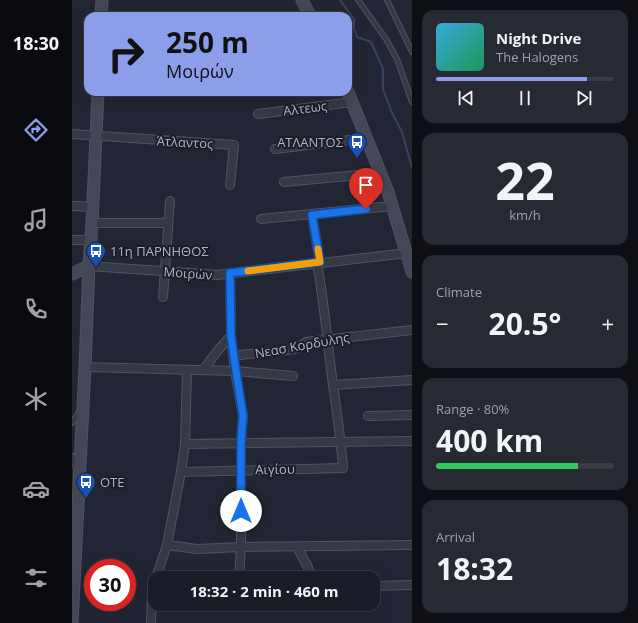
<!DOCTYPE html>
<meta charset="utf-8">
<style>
body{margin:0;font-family:"Open Sans",sans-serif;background:#272933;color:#f1f3f6;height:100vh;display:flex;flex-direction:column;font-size:15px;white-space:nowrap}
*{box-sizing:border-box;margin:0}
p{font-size:13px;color:#9fa1a7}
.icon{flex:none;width:22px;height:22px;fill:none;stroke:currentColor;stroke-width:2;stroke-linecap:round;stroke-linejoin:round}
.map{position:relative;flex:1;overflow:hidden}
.side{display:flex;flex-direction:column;gap:10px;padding:10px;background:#0e0f15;width:226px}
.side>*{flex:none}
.banner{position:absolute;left:12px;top:12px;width:268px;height:84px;border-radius:12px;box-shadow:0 4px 16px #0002,0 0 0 1px #383a44;background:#8c9eea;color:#111;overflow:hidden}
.speed{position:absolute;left:12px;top:559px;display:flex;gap:8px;font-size:20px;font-weight:700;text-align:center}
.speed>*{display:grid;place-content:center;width:52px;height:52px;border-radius:50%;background:#1a1c27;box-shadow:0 4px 16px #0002,0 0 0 1px #383a44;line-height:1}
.speed .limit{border:6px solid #d22;background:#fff;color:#111}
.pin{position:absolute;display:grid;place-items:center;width:34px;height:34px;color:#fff;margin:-41px -17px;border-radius:50% 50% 50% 0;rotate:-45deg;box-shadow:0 0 4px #0007}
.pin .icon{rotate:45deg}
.me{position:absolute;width:44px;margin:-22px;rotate:0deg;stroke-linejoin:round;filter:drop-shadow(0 0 3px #0008)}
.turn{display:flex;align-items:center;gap:14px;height:84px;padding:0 16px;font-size:18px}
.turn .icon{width:52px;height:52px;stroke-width:2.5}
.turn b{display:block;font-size:28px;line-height:34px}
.big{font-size:30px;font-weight:700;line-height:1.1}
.side .widget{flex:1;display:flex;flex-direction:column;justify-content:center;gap:6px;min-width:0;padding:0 14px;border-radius:12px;background:#272933}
.side .dial{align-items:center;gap:0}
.dial b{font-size:52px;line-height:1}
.song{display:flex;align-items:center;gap:12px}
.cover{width:48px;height:48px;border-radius:6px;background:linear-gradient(135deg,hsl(200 70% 55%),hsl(150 70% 35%))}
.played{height:4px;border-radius:2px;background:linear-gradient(90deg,#8c9eea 85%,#383a44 85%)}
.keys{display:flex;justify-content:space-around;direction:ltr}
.heat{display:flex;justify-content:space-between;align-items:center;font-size:22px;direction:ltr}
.charge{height:6px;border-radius:3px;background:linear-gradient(90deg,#34c759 80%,#383a44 0)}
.trip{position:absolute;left:76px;top:571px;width:232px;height:40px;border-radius:12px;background:#1a1c27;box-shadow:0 4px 16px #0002,0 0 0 1px #383a44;font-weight:700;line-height:40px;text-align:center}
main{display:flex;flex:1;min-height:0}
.menu{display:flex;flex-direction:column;width:72px;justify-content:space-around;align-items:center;background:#0a0b10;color:#9fa1a7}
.menu .icon{width:28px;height:28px}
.menu .on{color:#8c9eea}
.menu b{font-size:18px;color:#f1f3f6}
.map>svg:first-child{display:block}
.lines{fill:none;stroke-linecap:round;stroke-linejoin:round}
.stream{stroke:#39415c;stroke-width:2}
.lane-casing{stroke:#50535f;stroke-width:6}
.street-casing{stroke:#50535f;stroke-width:10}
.secondary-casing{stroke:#50535f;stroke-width:13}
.lane{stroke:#353945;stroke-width:4}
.street{stroke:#353945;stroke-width:8}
.secondary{stroke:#444757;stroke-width:11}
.route-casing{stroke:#114b97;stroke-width:10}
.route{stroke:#1a73e8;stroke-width:7}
.slow{stroke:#f59e0b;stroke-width:7}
.labels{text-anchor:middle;stroke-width:4;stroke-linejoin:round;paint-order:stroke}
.street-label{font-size:13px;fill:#b0b3c1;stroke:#1b1e29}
.poi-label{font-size:13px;fill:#b0b3c1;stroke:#1b1e29;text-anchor:start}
</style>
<main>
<nav class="menu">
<b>18:30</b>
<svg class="icon on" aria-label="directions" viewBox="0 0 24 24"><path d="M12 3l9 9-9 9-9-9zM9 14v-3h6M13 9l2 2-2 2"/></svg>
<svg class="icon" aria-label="music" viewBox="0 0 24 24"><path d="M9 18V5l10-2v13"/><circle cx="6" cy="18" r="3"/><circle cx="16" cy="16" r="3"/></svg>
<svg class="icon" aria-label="phone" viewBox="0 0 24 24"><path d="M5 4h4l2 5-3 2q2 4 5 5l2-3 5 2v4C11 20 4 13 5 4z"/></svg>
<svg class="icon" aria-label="climate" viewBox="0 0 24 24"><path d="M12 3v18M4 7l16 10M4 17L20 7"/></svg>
<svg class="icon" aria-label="car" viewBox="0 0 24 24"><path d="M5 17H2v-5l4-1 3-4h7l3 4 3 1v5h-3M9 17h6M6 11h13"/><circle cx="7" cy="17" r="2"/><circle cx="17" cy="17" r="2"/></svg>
<svg class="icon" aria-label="filters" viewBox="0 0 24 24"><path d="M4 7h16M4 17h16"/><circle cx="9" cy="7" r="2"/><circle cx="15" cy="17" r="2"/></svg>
</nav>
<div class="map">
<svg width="340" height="623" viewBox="0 0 340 623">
<rect width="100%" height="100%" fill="#222634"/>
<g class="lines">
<polyline class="stream" points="268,0 282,19 282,29 285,37 299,42 311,69 311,89 320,113 330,132 340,168"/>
<g class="lane-casing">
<g id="lane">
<polyline points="286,0 314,39 325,59 340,102"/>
<polyline points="315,0 340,52"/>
<polyline points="0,423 8,411"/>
<polyline points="0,456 4,467"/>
</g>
</g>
<g class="street-casing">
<g id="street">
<polyline points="186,114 280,102"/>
<polyline points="0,134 162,145 158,185"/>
<polyline points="203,149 294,138"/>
<polyline points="212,182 308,173"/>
<polyline points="0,206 21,207"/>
<polyline points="240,215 248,263"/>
<polyline points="189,219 320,206"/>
<polyline points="20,223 96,223"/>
<polyline points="0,240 19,240"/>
<polyline points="17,266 146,275 335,253"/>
<polyline points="91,297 98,201"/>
<polyline points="159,336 163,371 171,416 169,443 169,547 167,578"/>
<polyline points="168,355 224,349 234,342 340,330"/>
<polyline points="13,367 163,371 221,376"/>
<polyline points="131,370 147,349 159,336 158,273"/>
<polyline points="261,385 340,380"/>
<polyline points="296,416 340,415"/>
<polyline points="113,444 340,441"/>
<path d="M109 472 271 468C269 438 264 408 260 377 255 339 252 301 245 263"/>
<polyline points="95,545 125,549 169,547 340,545"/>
<polyline points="225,547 236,567 239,578"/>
<polyline points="84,578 95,545 109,472 113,444 115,371"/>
<polyline points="301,586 340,585"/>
<polyline points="79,623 80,590 83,582"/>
</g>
</g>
<g class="secondary-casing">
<g id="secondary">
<polyline points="230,0 238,16"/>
<polyline points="29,16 30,0"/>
<polyline points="276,92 316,192 340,272"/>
<polyline points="0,274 17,266"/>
<polyline points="0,623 13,367 17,266 20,223 26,92"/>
</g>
</g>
<use href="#lane" class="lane"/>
<use href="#street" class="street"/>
<use href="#secondary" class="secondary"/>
</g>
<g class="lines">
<g class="route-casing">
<polyline id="route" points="169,511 169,443 171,416 164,371 159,336 158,273 248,262 240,215 294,209"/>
</g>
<use href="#route" class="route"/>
<polyline class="slow" points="176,271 248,262 246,249"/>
</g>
<defs>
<g id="bus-pin" transform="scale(1)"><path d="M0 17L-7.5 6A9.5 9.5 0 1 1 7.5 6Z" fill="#1a4fb4" stroke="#1b1e29"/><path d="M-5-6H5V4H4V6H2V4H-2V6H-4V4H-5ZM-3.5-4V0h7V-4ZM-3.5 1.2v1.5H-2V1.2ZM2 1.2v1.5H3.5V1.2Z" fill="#fff"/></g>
</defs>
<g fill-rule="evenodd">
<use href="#bus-pin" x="285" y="142"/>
<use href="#bus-pin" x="24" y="251"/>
<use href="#bus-pin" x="14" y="482"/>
</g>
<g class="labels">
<g class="street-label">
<text transform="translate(233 108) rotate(-7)" y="5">Αλτεως</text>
<text transform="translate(113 142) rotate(3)" y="5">Άτλαντος</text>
<text transform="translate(116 273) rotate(4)" y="5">Μοιρών</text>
<text transform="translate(230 345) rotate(-10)" y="5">Νεασ Κορδυλης</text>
<text transform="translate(203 469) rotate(-1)" y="5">Αιγίου</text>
</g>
<g class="poi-label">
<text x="271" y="147" text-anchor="end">ΑΤΛΑΝΤΟΣ</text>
<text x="38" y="256">11η ΠΑΡΝΗΘΟΣ</text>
<text x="28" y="487">ΟΤΕ</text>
</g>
</g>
</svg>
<div class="speed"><div class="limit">30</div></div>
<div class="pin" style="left:294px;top:209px;background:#d93025"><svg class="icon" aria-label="arrive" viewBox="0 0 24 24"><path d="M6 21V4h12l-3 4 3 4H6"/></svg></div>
<svg class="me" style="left:169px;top:511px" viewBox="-20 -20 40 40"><circle r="19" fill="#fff"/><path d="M0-13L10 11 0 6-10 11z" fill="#1a73e8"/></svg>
<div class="trip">18:32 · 2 min · 460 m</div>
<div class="banner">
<div class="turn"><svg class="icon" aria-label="right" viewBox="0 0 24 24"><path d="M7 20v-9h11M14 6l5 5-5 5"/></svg><div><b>250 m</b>Μοιρών</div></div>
</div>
</div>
<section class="side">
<div class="widget">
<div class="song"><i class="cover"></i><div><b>Night Drive</b><p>The Halogens</p></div></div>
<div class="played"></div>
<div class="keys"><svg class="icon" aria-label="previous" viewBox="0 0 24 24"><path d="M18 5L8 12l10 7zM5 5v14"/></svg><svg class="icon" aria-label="pause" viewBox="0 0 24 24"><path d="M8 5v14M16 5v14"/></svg><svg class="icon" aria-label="next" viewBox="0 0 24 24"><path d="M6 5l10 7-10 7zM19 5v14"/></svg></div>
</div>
<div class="widget dial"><b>22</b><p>km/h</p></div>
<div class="widget"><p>Climate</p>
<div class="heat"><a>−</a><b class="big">20.5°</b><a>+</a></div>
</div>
<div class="widget"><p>Range · 80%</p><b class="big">400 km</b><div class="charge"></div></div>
<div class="widget"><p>Arrival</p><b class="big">18:32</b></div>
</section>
</main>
